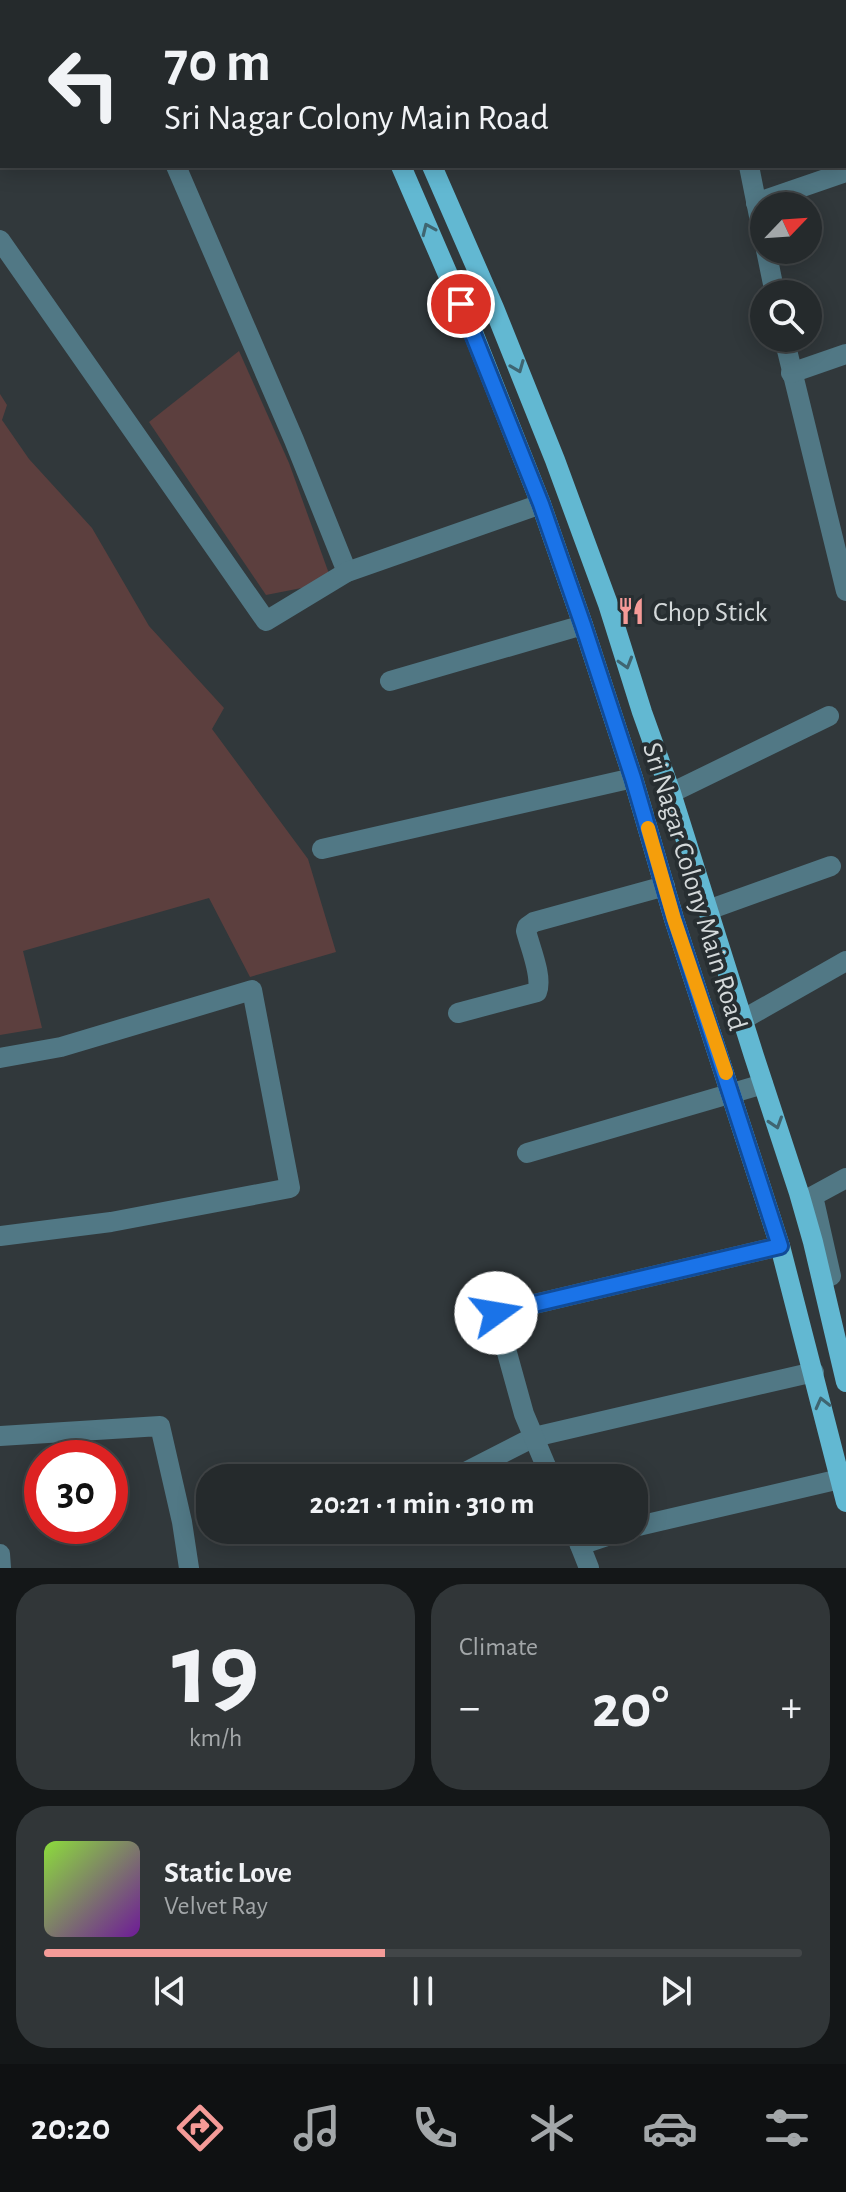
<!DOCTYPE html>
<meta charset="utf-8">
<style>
body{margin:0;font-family:"Alegreya Sans",sans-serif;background:#313638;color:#f1f3f6;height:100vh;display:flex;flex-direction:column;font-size:30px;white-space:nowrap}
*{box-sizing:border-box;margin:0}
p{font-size:26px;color:#a3a7a9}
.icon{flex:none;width:44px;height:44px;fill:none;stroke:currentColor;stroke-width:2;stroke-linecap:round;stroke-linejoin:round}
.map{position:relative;height:1568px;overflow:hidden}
.side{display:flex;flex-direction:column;gap:16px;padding:16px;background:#141718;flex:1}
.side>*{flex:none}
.banner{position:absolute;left:0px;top:0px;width:846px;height:168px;box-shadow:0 4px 20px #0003,0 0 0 2px #424648;background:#252a2c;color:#f1f3f6;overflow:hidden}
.needle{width:52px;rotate:65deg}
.tools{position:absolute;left:750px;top:192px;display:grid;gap:16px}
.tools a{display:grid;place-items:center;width:72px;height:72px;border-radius:50%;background:#252a2c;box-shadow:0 4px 20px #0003,0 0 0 2px #424648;font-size:40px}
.speed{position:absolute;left:24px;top:1440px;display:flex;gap:16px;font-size:40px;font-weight:700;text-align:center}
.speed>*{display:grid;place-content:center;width:104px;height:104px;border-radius:50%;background:#252a2c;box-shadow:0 4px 20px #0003,0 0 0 2px #424648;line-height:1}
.speed .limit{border:12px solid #d22;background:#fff;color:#111}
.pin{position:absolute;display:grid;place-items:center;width:68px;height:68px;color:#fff;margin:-34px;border:4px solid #fff;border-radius:50%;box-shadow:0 2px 8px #0007}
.me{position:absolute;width:88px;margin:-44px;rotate:77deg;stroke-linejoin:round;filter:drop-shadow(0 0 6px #0008)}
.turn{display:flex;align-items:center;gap:28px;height:168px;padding:0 32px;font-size:36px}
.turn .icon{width:104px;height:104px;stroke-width:2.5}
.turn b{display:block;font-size:56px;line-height:68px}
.big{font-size:60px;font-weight:600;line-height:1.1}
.side .widget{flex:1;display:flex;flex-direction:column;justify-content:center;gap:12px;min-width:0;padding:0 28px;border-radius:32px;background:#313638}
.side .dial{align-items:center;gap:0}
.dial b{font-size:104px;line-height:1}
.song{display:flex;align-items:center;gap:24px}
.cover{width:96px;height:96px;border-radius:12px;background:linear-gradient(135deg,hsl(90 70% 55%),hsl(280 70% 35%))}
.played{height:8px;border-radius:4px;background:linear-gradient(90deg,#f59b98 45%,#424648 45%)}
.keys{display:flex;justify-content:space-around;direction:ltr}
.heat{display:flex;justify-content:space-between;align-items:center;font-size:44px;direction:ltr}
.side .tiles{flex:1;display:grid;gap:16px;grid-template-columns:1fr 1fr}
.widget:last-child{grid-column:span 2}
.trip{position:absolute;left:196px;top:1464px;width:452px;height:80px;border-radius:32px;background:#252a2c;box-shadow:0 4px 20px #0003,0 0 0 2px #424648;font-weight:600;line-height:80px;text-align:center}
.menu{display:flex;height:128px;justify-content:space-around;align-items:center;background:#0f1112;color:#a3a7a9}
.menu .icon{width:56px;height:56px}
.menu .current{color:#f59b98}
.menu b{font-size:36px;color:#f1f3f6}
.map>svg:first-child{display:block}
.green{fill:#5c3f3e}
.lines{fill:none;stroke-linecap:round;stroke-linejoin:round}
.minor{stroke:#517885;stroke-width:20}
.major{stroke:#62b8d2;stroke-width:20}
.oneway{stroke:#3f6571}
.route-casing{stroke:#114b97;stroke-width:20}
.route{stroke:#1a73e8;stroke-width:14}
.slow{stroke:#f59e0b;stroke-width:14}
.labels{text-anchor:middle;stroke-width:8;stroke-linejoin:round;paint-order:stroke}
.poi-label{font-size:28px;fill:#d4d9da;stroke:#272e31;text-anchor:start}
.street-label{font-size:28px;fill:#d4d9da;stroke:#272e31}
</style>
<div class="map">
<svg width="846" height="1568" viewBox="0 0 846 1568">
<rect width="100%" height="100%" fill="#31383b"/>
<g class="green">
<polygon points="111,0 312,0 313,2 111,2"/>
<polygon points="239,351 289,463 332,582 266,595 149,422"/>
<polygon points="0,394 7,405 2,420 29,459 92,528 149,626 224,708 212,729 308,859 336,952 250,977 209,898 23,951 42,1028 0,1035"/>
</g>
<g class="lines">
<g class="minor">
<polyline points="720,0 720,2"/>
<polyline points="0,151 2,150"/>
<polyline points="176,166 294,440 347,572"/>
<polyline points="749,166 764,241"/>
<polyline points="756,203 846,172"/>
<polyline points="0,240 266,621 347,572 541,504"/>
<polyline points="766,250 775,294"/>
<polyline points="784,338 846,591"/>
<polyline points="791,373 846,354"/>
<polyline points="390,681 583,625"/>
<polyline points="671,793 829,716"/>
<polyline points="322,849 633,778"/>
<polyline points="708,910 831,866"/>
<path d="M458 1013 537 992C543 977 530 947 526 931L527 927 534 922 665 886"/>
<polyline points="742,1020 846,961"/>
<polyline points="0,1058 61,1047 252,990 290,1188 111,1222 0,1236"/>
<polyline points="527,1153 763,1084"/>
<polyline points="831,1276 813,1196 846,1178"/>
<polyline points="0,1436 160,1426 182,1522 189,1568"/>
<polyline points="454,1478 534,1437 814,1372"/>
<polyline points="551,1478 524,1414 496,1313 780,1246"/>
<polyline points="634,1527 840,1479"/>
<polyline points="574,1530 589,1568"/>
<polyline points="580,1545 625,1530"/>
<polyline points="0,1554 1,1568"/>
</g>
<g class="major">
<polyline points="328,0 329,2"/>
<polyline points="361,0 362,2"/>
<polyline points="401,166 472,330 541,504 583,625 633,778 674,919 780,1246 846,1502"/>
<polyline points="432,166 494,308 555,460 608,604 642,712 671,793 754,1056 799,1193 813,1242 846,1382"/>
</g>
</g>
<defs><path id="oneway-chevron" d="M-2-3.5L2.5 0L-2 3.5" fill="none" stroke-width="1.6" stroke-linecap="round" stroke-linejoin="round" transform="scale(2)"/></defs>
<g class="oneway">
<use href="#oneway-chevron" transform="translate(428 229) rotate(-114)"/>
<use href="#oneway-chevron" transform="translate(518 367) rotate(68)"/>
<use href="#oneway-chevron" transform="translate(626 663) rotate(73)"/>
<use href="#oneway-chevron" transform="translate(776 1123) rotate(72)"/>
<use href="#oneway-chevron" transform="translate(822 1403) rotate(-104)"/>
</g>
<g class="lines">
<g class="route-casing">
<polyline id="route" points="461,304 541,504 583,625 633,778 674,919 780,1246 496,1313"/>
</g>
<use href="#route" class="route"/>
<polyline class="slow" points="648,828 674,919 726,1073"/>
</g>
<defs>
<g id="restaurant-bare" transform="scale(2.16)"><path d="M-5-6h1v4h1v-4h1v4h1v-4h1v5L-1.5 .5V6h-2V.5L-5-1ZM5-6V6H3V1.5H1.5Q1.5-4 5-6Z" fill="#f59b98" stroke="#272e31" stroke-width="2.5" paint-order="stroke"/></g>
</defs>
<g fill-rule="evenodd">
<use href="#restaurant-bare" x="631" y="611"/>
</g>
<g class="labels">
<g class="poi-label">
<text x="653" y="621">Chop Stick</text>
</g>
<g class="street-label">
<text transform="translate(696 886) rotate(73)" y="10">Sri Nagar Colony Main Road</text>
</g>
</g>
</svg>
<div class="tools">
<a><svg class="needle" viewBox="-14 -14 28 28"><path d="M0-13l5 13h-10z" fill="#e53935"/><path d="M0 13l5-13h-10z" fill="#a3a7a9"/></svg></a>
<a><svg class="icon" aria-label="search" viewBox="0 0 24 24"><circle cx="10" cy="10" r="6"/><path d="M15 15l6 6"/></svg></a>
</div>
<div class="speed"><div class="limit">30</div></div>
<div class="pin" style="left:461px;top:304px;background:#d93025"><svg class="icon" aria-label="arrive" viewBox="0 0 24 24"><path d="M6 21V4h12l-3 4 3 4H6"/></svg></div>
<svg class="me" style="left:496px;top:1313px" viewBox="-20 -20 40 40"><circle r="19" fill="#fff"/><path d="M0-13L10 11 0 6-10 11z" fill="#1a73e8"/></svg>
<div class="trip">20:21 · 1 min · 310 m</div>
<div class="banner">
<div class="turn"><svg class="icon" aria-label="left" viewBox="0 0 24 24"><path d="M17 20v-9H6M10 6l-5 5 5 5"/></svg><div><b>70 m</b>Sri Nagar Colony Main Road</div></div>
</div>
</div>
<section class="side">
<div class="tiles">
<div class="widget dial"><b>19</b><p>km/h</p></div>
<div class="widget"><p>Climate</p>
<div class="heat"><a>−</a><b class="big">20°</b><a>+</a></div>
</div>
<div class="widget">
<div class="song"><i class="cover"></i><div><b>Static Love</b><p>Velvet Ray</p></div></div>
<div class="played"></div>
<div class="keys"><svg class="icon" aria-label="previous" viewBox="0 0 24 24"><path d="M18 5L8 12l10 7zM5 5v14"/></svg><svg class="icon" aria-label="pause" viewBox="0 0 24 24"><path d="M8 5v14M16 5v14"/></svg><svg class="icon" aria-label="next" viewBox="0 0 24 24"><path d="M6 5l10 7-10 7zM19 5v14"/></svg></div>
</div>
</div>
</section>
<nav class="menu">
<b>20:20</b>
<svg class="icon current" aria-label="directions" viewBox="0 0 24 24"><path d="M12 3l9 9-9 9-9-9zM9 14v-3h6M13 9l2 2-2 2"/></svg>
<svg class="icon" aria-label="music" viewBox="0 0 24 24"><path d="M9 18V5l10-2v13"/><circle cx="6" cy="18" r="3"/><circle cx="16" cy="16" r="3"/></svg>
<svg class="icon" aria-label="phone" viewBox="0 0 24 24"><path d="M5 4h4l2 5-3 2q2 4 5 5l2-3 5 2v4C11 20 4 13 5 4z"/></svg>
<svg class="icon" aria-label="climate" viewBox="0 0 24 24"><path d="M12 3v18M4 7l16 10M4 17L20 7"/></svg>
<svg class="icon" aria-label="car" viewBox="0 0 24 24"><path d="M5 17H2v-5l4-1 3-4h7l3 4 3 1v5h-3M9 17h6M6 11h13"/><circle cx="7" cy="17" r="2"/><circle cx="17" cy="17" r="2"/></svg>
<svg class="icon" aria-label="filters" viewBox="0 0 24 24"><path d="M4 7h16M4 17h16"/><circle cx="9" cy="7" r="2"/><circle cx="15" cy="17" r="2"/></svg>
</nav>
